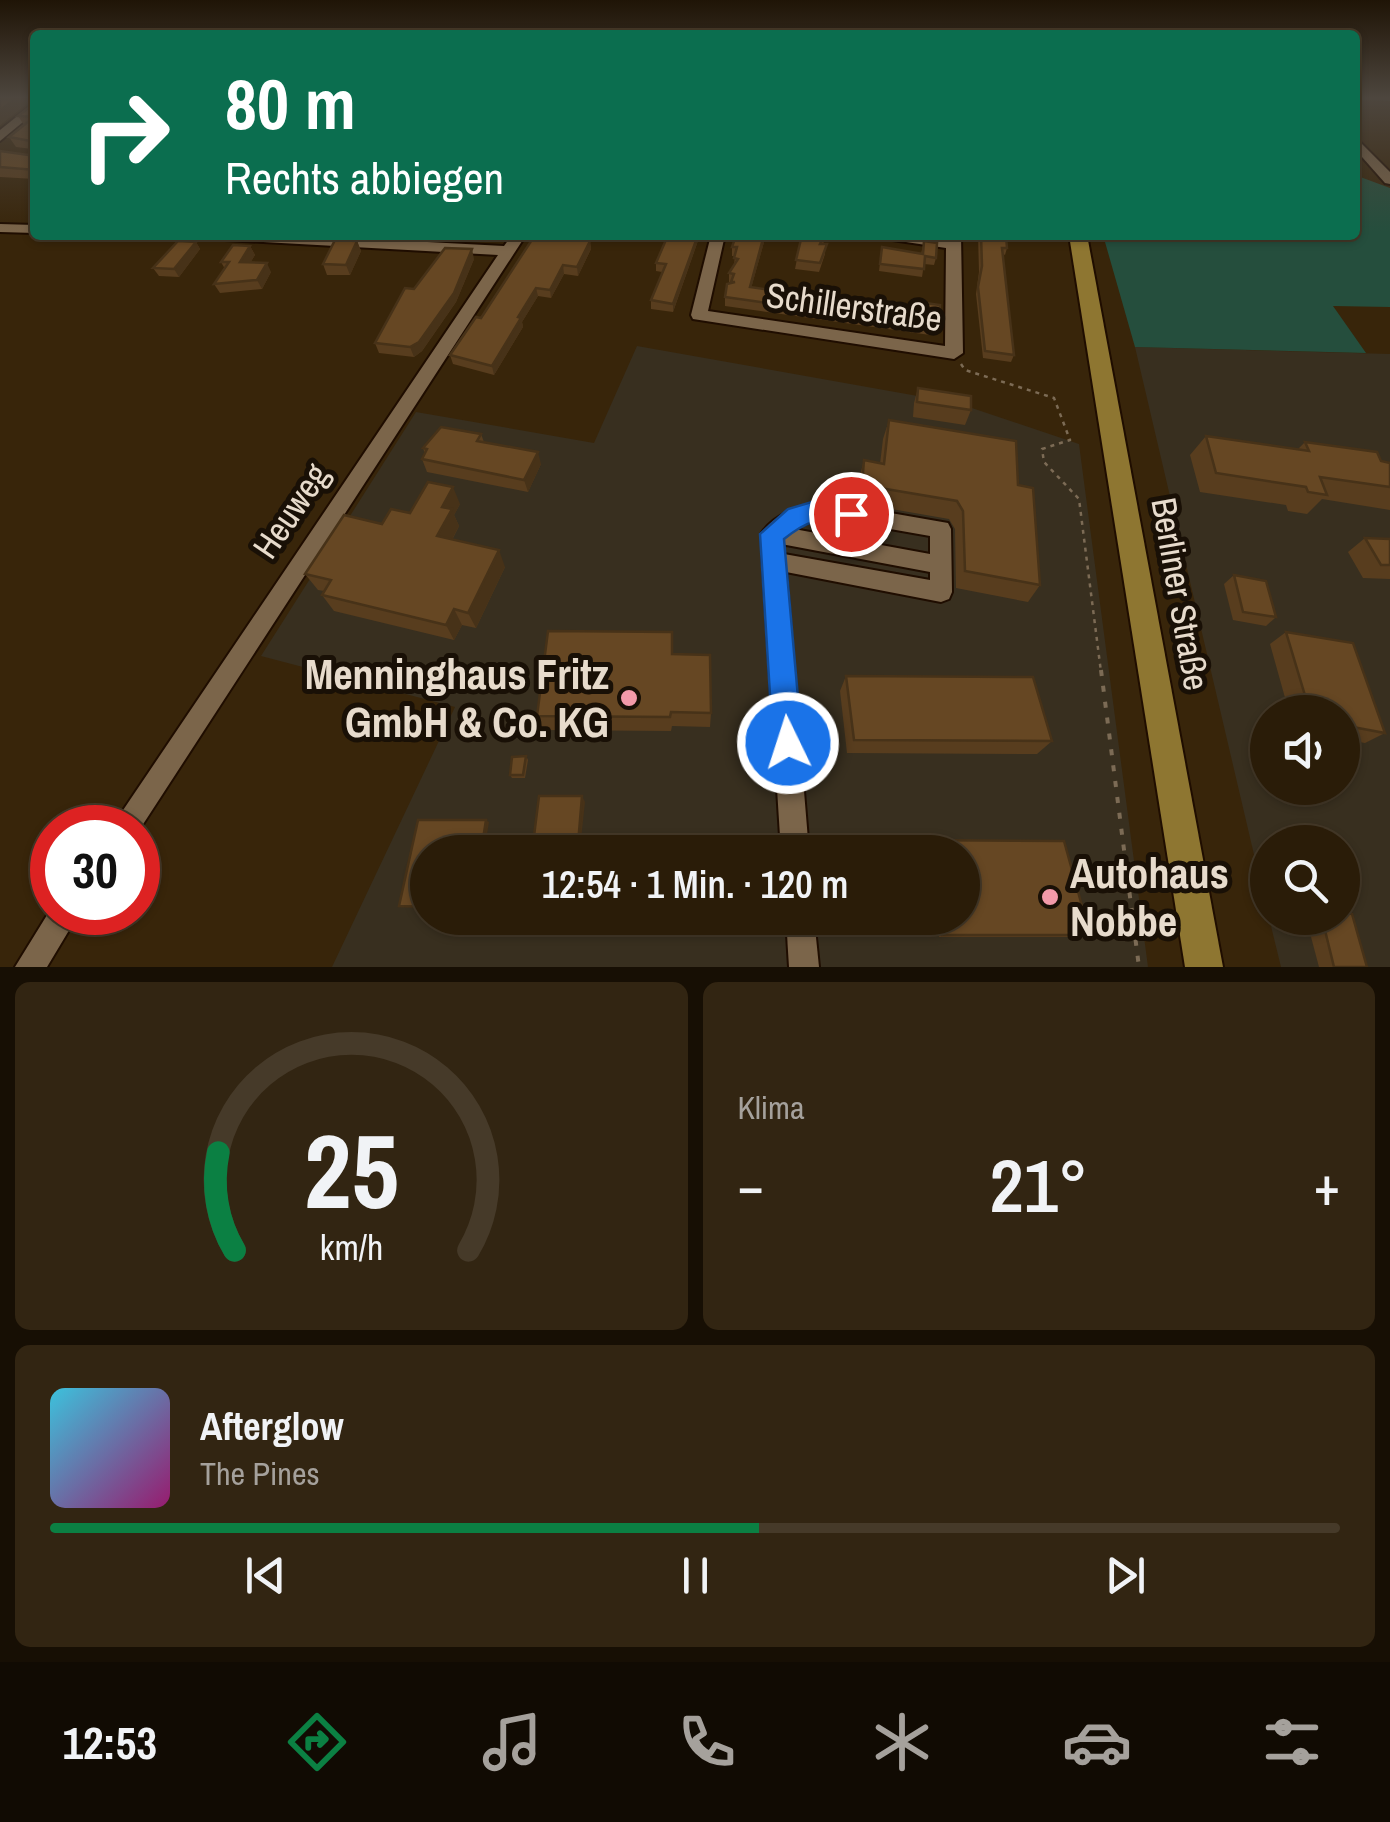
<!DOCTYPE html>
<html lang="de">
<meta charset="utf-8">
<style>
body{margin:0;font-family:"Archivo Narrow",sans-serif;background:#322512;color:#f1f3f6;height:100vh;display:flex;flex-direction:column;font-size:38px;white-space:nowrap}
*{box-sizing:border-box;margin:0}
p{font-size:32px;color:#a5a19c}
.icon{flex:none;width:55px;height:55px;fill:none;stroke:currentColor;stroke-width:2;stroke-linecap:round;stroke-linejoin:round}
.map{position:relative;height:967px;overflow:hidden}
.panel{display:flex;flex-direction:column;gap:15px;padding:15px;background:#170f04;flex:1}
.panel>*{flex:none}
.hud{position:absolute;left:30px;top:30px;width:1330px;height:210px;border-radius:10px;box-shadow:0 2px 8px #0004,0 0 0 2px #463a29;background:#0b6e4f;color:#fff;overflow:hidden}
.tools{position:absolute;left:1250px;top:695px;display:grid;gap:20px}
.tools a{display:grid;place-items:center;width:110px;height:110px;border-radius:50%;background:#2a1c08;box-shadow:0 2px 8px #0004,0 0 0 2px #463a29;font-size:50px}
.speed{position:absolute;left:30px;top:805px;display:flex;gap:20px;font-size:50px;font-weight:700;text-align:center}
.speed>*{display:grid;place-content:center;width:130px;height:130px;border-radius:50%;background:#2a1c08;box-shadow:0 2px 8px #0004,0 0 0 2px #463a29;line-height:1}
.speed .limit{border:15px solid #d22;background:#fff;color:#111}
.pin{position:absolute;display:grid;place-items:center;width:85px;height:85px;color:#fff;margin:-42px;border:5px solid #fff;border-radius:50%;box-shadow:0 2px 10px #0007}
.me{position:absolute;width:110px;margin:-55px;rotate:356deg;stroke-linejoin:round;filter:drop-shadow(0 0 8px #0008)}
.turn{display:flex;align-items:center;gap:35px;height:210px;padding:0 30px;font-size:45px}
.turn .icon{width:130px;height:130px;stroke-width:2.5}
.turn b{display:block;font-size:70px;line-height:85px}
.big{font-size:75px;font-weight:600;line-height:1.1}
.panel .card{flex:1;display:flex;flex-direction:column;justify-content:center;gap:15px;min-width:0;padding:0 35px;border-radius:15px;background:#322512}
.panel .dial{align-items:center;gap:0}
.dial svg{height:260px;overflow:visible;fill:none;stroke:#463a29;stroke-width:7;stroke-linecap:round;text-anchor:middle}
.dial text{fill:#f1f3f6;stroke:none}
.song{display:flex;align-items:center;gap:30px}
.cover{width:120px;height:120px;border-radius:15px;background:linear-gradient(135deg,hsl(190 70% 55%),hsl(320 70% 35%))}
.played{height:10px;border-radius:5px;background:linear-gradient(90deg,#0b8043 55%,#463a29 55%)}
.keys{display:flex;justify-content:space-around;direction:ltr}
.heat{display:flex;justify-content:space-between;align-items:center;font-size:55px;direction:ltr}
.panel .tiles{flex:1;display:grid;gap:15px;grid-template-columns:1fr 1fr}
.card:last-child{grid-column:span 2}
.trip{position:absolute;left:410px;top:835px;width:570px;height:100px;border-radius:50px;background:#2a1c08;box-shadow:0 2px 8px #0004,0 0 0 2px #463a29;font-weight:600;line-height:100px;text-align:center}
.dock{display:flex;height:160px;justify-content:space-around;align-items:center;background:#110b03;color:#a5a19c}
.dock .icon{width:70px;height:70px}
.dock .current{color:#0b8043}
.dock b{font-size:45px;color:#f1f3f6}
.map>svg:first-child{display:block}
.industrial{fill:#382f1f;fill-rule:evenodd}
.green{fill:#254e3d}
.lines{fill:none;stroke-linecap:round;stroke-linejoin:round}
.stream{stroke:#474e4d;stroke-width:4}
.minor-casing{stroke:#1f0d00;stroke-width:4}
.major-casing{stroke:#1f0d00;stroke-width:4}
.path-far1{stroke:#7c6b55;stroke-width:2.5;stroke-dasharray:4 5;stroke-linecap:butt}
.path{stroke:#7c6b55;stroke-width:4;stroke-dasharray:6 10;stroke-linecap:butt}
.minor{fill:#7b654a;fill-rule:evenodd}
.major{fill:#8e7631;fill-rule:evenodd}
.wall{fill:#583d1e}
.shaded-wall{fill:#473218}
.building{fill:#664723;stroke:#473218;stroke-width:2.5}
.route{fill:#1a73e8;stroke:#114b97;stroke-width:2.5}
.poi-dot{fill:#f39aa9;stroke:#191006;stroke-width:4}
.labels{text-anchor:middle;stroke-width:10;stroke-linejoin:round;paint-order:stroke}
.street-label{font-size:35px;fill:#e7dbcc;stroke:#191006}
.near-poi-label{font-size:42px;font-weight:bold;fill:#e7dbcc;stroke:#191006;text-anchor:end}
</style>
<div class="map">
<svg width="1390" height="967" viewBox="0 0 1390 967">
<rect width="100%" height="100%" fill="#38250a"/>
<g class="industrial">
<path d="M637 346 957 403 1079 444 1148 967H332L455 707 261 656 416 412 594 443ZM428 852H962V918H428Z"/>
<path d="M1135 347 1390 354V967H1281L1269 918H1342V842H1268L1267 910ZM1268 712H1342V788H1268Z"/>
</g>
<polygon class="green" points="1355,175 1390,188 1390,307 1333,306 1366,353 1135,347 1103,235 1355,235"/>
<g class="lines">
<polyline class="stream" points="1355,97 1390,99"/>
<g class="minor-casing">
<g id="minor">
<polygon points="35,102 35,112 0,141 0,130"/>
<polygon points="1355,137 1390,172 1390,184 1385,183 1355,149"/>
<polygon points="0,224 35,225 35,233 0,232"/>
<polygon points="201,235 293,235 504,246 512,235 526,235 138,832 138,828 111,828 498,255 208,239"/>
<polygon points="711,235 725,235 708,311 945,346 946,248 886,239 879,235 947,239 947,235 961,235 963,353 954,359 693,319 691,315"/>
<path d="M822 501 948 523 951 529 952 592 949 599 941 602 786 572 809 852H781L762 550 770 542 761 534C775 513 799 507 822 501ZM822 517 930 536V554L794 529 802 523ZM781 544 930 572V580L784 554Z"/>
<polygon points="52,907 52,912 80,912 47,967 15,967"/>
<polygon points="786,918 814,918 819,967 789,967"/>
</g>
</g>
<g class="major-casing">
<polygon id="major" points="1069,235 1087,235 1223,967 1185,967"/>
</g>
<polyline class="path-far1" points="961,364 965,370 1054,398 1070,440 1042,449 1044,462 1079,499 1101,672"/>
<polyline class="path" points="1101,670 1139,967"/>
<use href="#minor" class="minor"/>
<use href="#major" class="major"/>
</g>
<g class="wall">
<polygon points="0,97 35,97 35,179 0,177 0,151 28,155 32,151 32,149 16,147 9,137 24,125 18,116 31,106 31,100 0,125"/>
<polygon points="668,235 700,235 673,312 651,309 651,300 662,272 656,271 656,263"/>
<polygon points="736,235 766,235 751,288 939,322 936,331 931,330 930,335 725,306 725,297 731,283 729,282 729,273 734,265 735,256 732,256 732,247"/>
<polygon points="769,235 827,235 823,244 825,254 819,272 795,269 801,239"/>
<polygon points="978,235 1006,235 1007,248 1005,255 1003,254 1014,355 1011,362 983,358 976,294 979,272"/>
<polygon points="569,238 590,241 591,249 578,276 564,274 551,298 538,296 522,322 523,327 494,375 453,364 450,355"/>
<polygon points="357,241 361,251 350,275 327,275 323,264"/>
<polygon points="924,241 936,258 934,265 924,264 922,277 879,271 882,247 921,254"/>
<polygon points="196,242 200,249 179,277 159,276 153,268"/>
<polygon points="250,246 255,255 250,263 271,272 262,289 220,293 214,284 225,269 221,262"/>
<polygon points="474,259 456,302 422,351 414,357 379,353 375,343 414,289"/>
<polygon points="918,388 971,410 965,425 913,417 914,403"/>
<polygon points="889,420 1018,485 1040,585 1028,602 956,588 955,529 949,519 857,503 859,479 864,460 880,464 883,439"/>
<polygon points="481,434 484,442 541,464 528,492 427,472 422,459 425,454 423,448"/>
<polygon points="1206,436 1298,449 1305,442 1390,463 1390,510 1322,499 1307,514 1288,511 1286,505 1200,492 1190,455"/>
<polygon points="460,504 454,515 459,526 452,540 505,567 476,628 462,625 454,640 334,611 322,595 324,591 318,590 305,574 382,524 410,513"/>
<polygon points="1365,538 1390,539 1390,579 1363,578 1348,552"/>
<polygon points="1234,575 1276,617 1266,626 1233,620 1224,584"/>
<polygon points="1286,632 1385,733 1365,743 1342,739 1342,712 1289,712 1270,644"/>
<polygon points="673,654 711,713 710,727 672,726 671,731 543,730 537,716"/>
<polygon points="846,676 1052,741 1037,754 847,753 840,691"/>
<polygon points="526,756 528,760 525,778 512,778 510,775"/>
<polygon points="904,840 1064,841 1090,935 1085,937 939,937 936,918 962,918 962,852 903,852 902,843"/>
<polygon points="1306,918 1342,918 1367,967 1319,967"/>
</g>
<g class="shaded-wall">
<polygon points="18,97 31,97 33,99 0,125 0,110"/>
<polygon points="698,235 700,235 673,312 673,304"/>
<polygon points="764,235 766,235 749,296 750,287"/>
<polygon points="357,241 361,251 350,275 346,265"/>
<polygon points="590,241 591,249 578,276 577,267"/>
<polygon points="196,242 200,249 179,277 174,269"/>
<polygon points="250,246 255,255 245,271 240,262"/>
<polygon points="472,249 474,259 456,302 422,351 414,357 410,347"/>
<polygon points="267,263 271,272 262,289 257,280"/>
<polygon points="563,265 564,274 551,298 550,290"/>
<polygon points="536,288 538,296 522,322 523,327 494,375 492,366 518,317"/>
<polygon points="538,452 541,464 528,492 524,480"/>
<polygon points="453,487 460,504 454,515 459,526 445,553 437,536 442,507"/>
<polygon points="499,550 505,567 476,628 468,613"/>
<polygon points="454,609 462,625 454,640 446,625"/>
<polygon points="582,796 585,802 580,849 578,844"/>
<polygon points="486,820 489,822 484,852 481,852"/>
</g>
<g class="building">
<polygon points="0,97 18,97 0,110"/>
<polygon points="31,97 35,97 35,170 0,167 0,151 28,155 32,151 31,141 9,137 34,117 18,116 31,106"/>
<polygon points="535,235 566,235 565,237 590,241 577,267 563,265 550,290 536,288 518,317 521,318 492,366 450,355 476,317 481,318"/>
<polygon points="668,235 698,235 673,304 651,300 666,264 656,263"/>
<polygon points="736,235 764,235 750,287 901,308 924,307 925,303 940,305 939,322 933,321 933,326 725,297 727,284 735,282 731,282 734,274 729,273 738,259 734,258 737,247 732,247"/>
<polygon points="802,235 824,235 820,244 827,244 820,263 796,260"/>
<polygon points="981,235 1006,235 1007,248 1002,248 1014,355 985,351 978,287 982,266"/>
<polygon points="335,240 357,241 346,265 323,264"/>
<polygon points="178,241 196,242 174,269 153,268"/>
<polygon points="924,241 937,243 936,258 925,256 924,269 880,264 882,247 923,254"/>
<polygon points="233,245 250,246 240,262 267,263 257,280 214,284 229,262 221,262"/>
<polygon points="445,248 472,249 454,293 419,342 410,347 375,343 405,288 414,289"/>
<polygon points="918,388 971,396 971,410 917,402"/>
<polygon points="889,420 1016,441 1018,485 1033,488 1040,585 965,571 963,511 957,501 862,485 864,460 884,464"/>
<polygon points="441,427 481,434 477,441 538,452 524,480 422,459 427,449 423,448"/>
<polygon points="1206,436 1309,451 1305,442 1377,452 1381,461 1390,463 1390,487 1320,477 1327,495 1308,492 1306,487 1216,473"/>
<polygon points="428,482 453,487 442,507 452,509 437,536 499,550 468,613 454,609 446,625 322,595 331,580 305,574 344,515 382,524 391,509 410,513"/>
<polygon points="1365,538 1390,539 1390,565 1381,565"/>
<polygon points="1234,575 1266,581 1276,617 1243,612"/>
<polygon points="548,631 672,632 672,654 710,655 711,713 671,712 670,717 537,716"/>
<polygon points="1286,632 1353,643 1385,733 1342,725 1342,712 1310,712"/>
<polygon points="846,676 1033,677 1052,741 854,740"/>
<polygon points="526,756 523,775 510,775 512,757"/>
<polygon points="539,796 582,796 578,844 721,845 721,852 532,852"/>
<polygon points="418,820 486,820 481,852 428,852 428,907 399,906"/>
<polygon points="904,840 1064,841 1090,935 942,935 939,918 962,918 962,852 906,852"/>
<polygon points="1342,912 1352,914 1367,967 1334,967 1322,918 1342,918"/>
</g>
<linearGradient id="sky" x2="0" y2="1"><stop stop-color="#1f1406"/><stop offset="0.42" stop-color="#4d463e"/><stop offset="1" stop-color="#4d463e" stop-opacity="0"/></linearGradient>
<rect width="1390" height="232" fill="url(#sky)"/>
<path class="route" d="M822 499 860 507 863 514 860 520C825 531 827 505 784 539L802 743 798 753 788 758 777 753 773 743 760 534 788 509Z"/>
<g class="poi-dot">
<circle cx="629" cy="698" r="10"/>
<circle cx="1050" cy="897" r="10"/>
</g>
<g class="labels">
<g class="street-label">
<text transform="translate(854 307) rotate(8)" y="12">Schillerstraße</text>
<text transform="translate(291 511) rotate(-56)" y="12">Heuweg</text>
<text transform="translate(1180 594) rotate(80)" y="12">Berliner Straße</text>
</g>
<g class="near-poi-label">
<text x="609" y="689">Menninghaus Fritz<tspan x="609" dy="48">GmbH &amp; Co. KG</tspan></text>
<text x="1070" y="888" text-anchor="start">Autohaus<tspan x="1070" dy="48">Nobbe</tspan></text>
</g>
</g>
</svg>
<div class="tools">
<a><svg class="icon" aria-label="sound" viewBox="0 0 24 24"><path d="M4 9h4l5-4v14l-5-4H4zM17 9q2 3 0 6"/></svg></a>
<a><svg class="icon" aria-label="search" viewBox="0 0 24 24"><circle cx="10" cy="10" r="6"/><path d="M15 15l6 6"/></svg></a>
</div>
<div class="speed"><div class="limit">30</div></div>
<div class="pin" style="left:851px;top:514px;background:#d93025"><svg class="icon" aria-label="arrive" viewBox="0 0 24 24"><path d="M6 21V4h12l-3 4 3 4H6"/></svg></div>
<svg class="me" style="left:788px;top:743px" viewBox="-20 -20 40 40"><circle r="17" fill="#1a73e8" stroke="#fff" stroke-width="3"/><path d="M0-11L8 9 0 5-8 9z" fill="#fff"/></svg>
<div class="trip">12:54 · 1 Min. · 120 m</div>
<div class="hud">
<div class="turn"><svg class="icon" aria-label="right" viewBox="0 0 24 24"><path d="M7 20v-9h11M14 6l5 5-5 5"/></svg><div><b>80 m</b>Rechts abbiegen</div></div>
</div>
</div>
<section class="panel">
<div class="tiles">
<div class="card dial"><svg viewBox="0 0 100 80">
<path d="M14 69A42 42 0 1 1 86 69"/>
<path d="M14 69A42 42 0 0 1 9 39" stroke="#0b8043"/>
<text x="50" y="56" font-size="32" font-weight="700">25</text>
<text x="50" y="72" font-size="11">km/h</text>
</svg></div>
<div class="card"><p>Klima</p>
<div class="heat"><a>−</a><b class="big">21°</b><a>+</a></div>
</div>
<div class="card">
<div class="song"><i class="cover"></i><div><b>Afterglow</b><p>The Pines</p></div></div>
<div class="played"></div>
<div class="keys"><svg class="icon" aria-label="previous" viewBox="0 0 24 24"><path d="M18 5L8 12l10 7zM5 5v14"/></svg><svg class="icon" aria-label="pause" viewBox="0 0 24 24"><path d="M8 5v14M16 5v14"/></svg><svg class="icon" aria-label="next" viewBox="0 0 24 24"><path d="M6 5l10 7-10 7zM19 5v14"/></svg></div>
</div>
</div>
</section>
<nav class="dock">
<b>12:53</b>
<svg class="icon current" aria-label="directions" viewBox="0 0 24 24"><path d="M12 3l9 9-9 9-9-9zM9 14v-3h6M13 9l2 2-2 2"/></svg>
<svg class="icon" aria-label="music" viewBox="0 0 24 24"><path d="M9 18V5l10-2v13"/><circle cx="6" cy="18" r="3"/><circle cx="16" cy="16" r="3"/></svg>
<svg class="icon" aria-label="phone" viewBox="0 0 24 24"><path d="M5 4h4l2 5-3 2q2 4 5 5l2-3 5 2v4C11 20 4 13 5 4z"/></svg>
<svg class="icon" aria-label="climate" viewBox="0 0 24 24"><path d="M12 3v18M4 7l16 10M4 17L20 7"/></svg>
<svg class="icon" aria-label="car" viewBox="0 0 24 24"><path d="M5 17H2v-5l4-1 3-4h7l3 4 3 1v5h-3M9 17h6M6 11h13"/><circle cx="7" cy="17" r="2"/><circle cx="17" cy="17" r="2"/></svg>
<svg class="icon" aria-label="filters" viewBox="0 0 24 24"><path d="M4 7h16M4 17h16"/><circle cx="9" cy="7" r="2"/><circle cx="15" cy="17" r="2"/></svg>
</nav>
